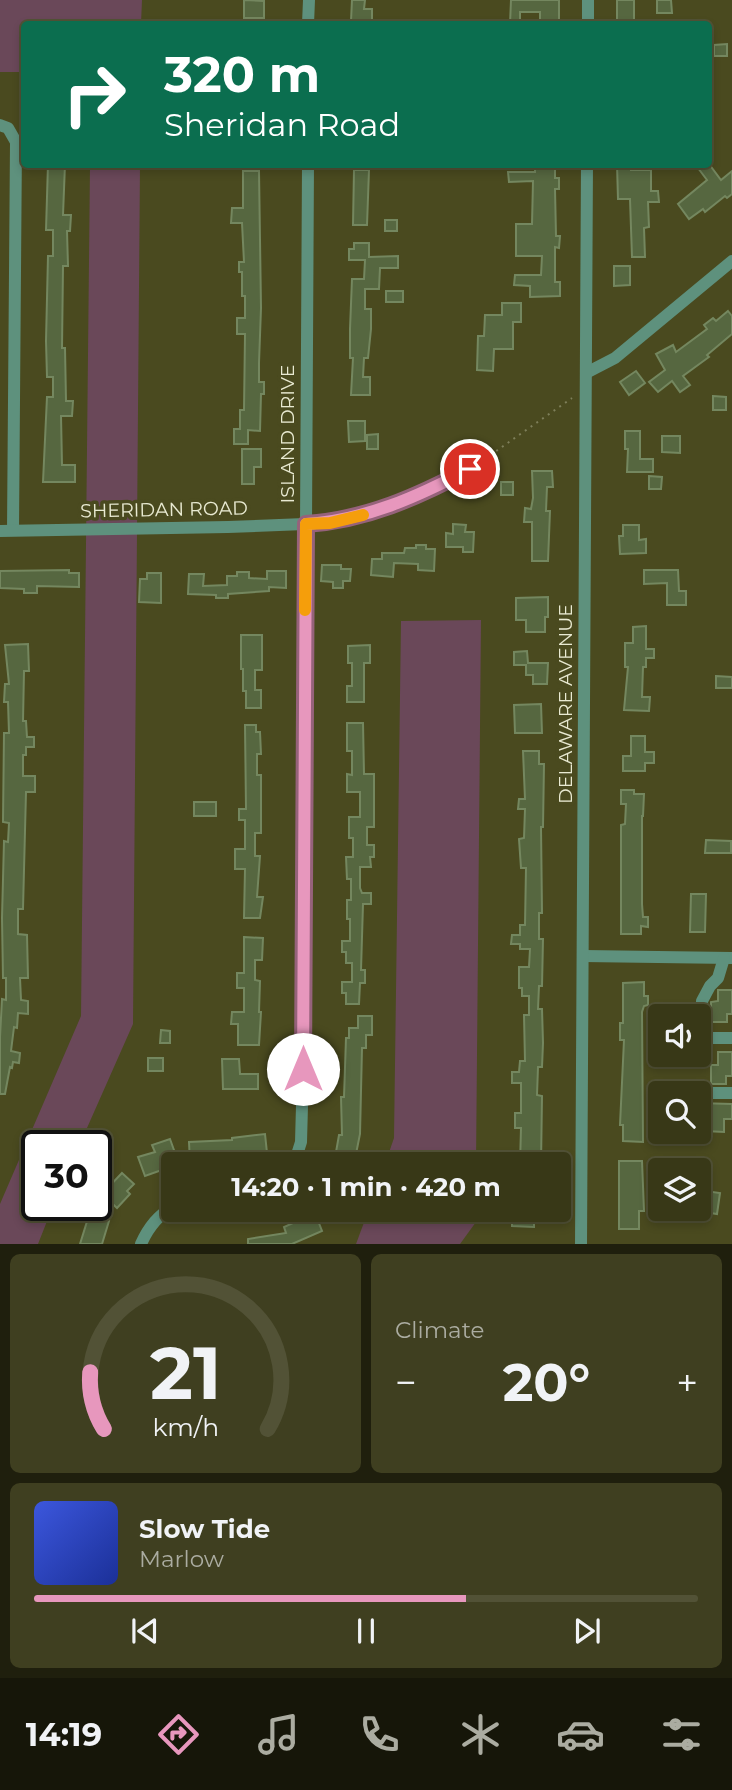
<!DOCTYPE html>
<meta charset="utf-8">
<style>
body{margin:0;font-family:Montserrat,sans-serif;background:#3f3f20;color:#f1f3f6;height:100vh;display:flex;flex-direction:column;font-size:26px;white-space:nowrap}
*{box-sizing:border-box;margin:0}
p{font-size:23px;color:#abaca1}
.icon{flex:none;width:38px;height:38px;fill:none;stroke:currentColor;stroke-width:2;stroke-linecap:round;stroke-linejoin:round}
.map{position:relative;height:1244px;overflow:hidden}
.side{display:flex;flex-direction:column;gap:10px;padding:10px;background:#1f1f0d;flex:1}
.side>*{flex:none}
.banner{position:absolute;left:21px;top:21px;width:691px;height:147px;border-radius:7px;box-shadow:0 4px 10px #0003,0 0 0 2px #525236;background:#0b6e4f;color:#fff;overflow:hidden}
.tools{position:absolute;left:648px;top:1004px;display:grid;gap:14px}
.tools a{display:grid;place-items:center;width:63px;height:63px;border-radius:7px;background:#383817;box-shadow:0 4px 10px #0003,0 0 0 2px #525236;font-size:35px}
.speed{position:absolute;left:21px;top:1130px;display:flex;gap:14px;font-size:35px;font-weight:700;text-align:center}
.speed>*{display:grid;place-content:center;width:91px;height:91px;border-radius:50%;background:#383817;box-shadow:0 4px 10px #0003,0 0 0 2px #525236;line-height:1}
.speed .limit{border:4px solid #111;border-radius:10px;background:#fff;color:#111}
.pin{position:absolute;display:grid;place-items:center;width:60px;height:60px;color:#fff;margin:-30px;border:4px solid #fff;border-radius:50%;box-shadow:0 2px 7px #0007}
.me{position:absolute;width:77px;margin:-38px;rotate:0deg;stroke-linejoin:round;filter:drop-shadow(0 0 5px #0008)}
.turn{display:flex;align-items:center;gap:24px;height:147px;padding:0 28px;font-size:32px}
.turn .icon{width:91px;height:91px;stroke-width:2.5}
.turn b{display:block;font-size:49px;line-height:60px}
.big{font-size:52px;font-weight:700;line-height:1.1}
.side .card{flex:1;display:flex;flex-direction:column;justify-content:center;gap:10px;min-width:0;padding:0 24px;border-radius:10px;background:#3f3f20}
.side .dial{align-items:center;gap:0}
.dial svg{height:182px;overflow:visible;fill:none;stroke:#525236;stroke-width:7;stroke-linecap:round;text-anchor:middle}
.dial text{fill:#f1f3f6;stroke:none}
.song{display:flex;align-items:center;gap:21px}
.cover{width:84px;height:84px;border-radius:10px;background:linear-gradient(135deg,hsl(230 70% 55%),hsl(230 70% 35%))}
.played{height:7px;border-radius:4px;background:linear-gradient(90deg,#e797bd 65%,#525236 65%)}
.keys{display:flex;justify-content:space-around;direction:ltr}
.heat{display:flex;justify-content:space-between;align-items:center;font-size:38px;direction:ltr}
.side .tiles{flex:1;display:grid;gap:10px;grid-template-columns:1fr 1fr}
.card:last-child{grid-column:span 2}
.trip{position:absolute;left:161px;top:1152px;width:410px;height:70px;border-radius:7px;background:#383817;box-shadow:0 4px 10px #0003,0 0 0 2px #525236;font-weight:700;line-height:70px;text-align:center}
.menu{display:flex;height:112px;justify-content:space-around;align-items:center;background:#161609;color:#abaca1}
.menu .icon{width:49px;height:49px}
.menu .active{color:#e797bd}
.menu b{font-size:32px;color:#f1f3f6}
.map>svg:first-child{display:block}
.green{fill:#6a4859}
.building{fill:#566740;stroke:#74875f;stroke-width:2}
.lines{fill:none;stroke-linecap:round;stroke-linejoin:round}
.path{stroke:#7e7f5a;stroke-width:2;stroke-dasharray:2 5;stroke-linecap:butt}
.minor{stroke:#5e917d;stroke-width:12}
.route-casing{stroke:#96627b;stroke-width:18}
.route{stroke:#e797bd;stroke-width:12}
.slow{stroke:#f59e0b;stroke-width:12}
.labels{text-anchor:middle;stroke-width:7;stroke-linejoin:round;paint-order:stroke}
.street-label{font-size:19px;fill:#e9ead2;stroke:#4a4a1f}
</style>
<div class="map">
<svg width="732" height="1244" viewBox="0 0 732 1244">
<rect width="100%" height="100%" fill="#4a4a1f"/>
<g class="green">
<polygon points="0,0 142,0 141,24 24,24 24,72 0,72"/>
<polygon points="90,165 140,165 133,1024 79,1146 37,1146 37,1206 53,1206 38,1244 0,1244 0,1204 81,1016"/>
<polygon points="481,620 476,1164 385,1164 394,1138 401,621"/>
<polygon points="369,1209 476,1209 476,1222 460,1244 356,1244"/>
</g>
<g class="building">
<polygon points="244,0 264,1 264,18 244,18"/>
<polygon points="352,0 365,0 364,9 372,9 372,24 357,24 358,21 351,21"/>
<polygon points="511,0 559,0 559,24 540,24 540,12 520,12 520,24 510,24"/>
<rect x="617" y="0" width="17" height="24"/>
<polygon points="657,0 671,0 672,13 657,13"/>
<polygon points="727,44 727,56 714,56 714,45"/>
<polygon points="48,164 65,164 63,215 71,215 70,231 67,231 68,266 63,266 62,348 65,348 66,401 73,401 72,416 61,416 62,465 75,465 75,482 43,482 47,397 53,397 53,377 47,377 46,341 48,256 53,256 53,230 46,230"/>
<polygon points="535,164 555,164 555,178 559,178 559,189 555,189 556,236 560,236 559,248 555,247 555,282 560,282 560,296 530,297 530,286 514,285 515,275 541,275 542,256 516,256 516,224 532,224 533,181 509,182 508,172 535,172"/>
<polygon points="617,164 631,164 631,170 651,170 651,191 658,191 659,202 648,202 649,227 644,228 645,257 632,257 630,199 618,199"/>
<polygon points="695,164 709,164 721,180 732,171 732,194 727,198 725,196 705,212 703,209 689,219 678,204 707,180"/>
<polygon points="354,170 369,170 367,225 353,225"/>
<polygon points="243,171 259,171 261,308 259,363 259,382 264,382 264,394 261,394 260,431 248,430 248,444 234,444 234,429 240,429 240,410 244,410 245,334 237,334 237,318 245,318 245,296 242,296 242,272 239,272 239,262 244,262 242,223 231,223 232,208 243,208"/>
<rect x="385" y="220" width="12" height="11"/>
<polygon points="354,243 369,243 369,257 398,256 398,268 380,268 379,289 365,289 365,309 371,309 371,329 368,358 364,358 363,377 370,377 370,395 351,395 353,358 350,358 350,329 352,279 364,279 365,260 349,260 349,249 354,249"/>
<polygon points="614,266 630,266 630,285 614,286"/>
<rect x="386" y="291" width="17" height="11"/>
<polygon points="502,303 521,303 521,322 513,322 513,349 494,349 493,371 477,370 478,336 484,336 485,315 502,315"/>
<polygon points="728,311 732,316 732,334 707,355 709,357 683,376 690,385 680,392 672,381 658,392 649,382 665,370 656,354 673,345 676,352 707,329 704,325 713,318 716,321"/>
<polygon points="636,371 645,383 629,395 620,382"/>
<polygon points="713,396 726,397 726,410 713,410"/>
<polygon points="348,421 365,421 365,441 349,442"/>
<polygon points="625,431 640,431 640,459 653,459 653,472 627,472 628,449 625,449"/>
<polygon points="378,434 378,449 367,449 367,435"/>
<polygon points="662,436 680,436 680,453 662,452"/>
<polygon points="242,449 261,449 261,467 254,467 254,484 242,484"/>
<polygon points="532,471 552,471 553,487 547,487 546,511 550,511 548,561 532,561 532,522 524,522 525,508 531,509 533,498"/>
<polygon points="649,476 662,477 661,489 649,489"/>
<rect x="501" y="482" width="12" height="13"/>
<polygon points="453,524 466,525 465,532 474,532 473,552 463,552 463,547 446,547 446,533 453,534"/>
<polygon points="623,525 639,525 639,540 646,539 646,553 620,554 619,536 623,536"/>
<polygon points="416,545 426,545 426,549 435,549 434,571 418,570 418,564 394,563 393,577 371,575 372,559 382,559 382,553 404,553 405,548 416,548"/>
<polygon points="322,565 341,565 341,569 351,569 350,581 343,581 343,588 333,588 333,582 321,581"/>
<polygon points="69,570 69,573 79,573 79,587 37,586 37,593 24,593 24,589 0,588 0,571"/>
<polygon points="644,570 678,570 679,591 686,591 686,605 667,605 667,583 644,584"/>
<polygon points="267,571 286,571 286,588 269,587 269,591 228,594 228,598 216,598 216,595 188,594 189,574 204,574 203,586 227,585 227,576 237,576 237,572 249,572 249,578 267,579"/>
<polygon points="147,573 161,573 161,603 139,602 140,579 147,579"/>
<polygon points="548,597 548,617 545,617 545,632 526,632 526,620 516,620 516,598"/>
<polygon points="646,626 646,649 654,649 654,658 646,658 646,667 643,667 642,697 650,697 649,711 624,710 628,667 625,667 625,643 633,643 633,627"/>
<polygon points="241,635 262,635 262,670 255,670 255,690 261,690 261,708 246,708 246,691 243,691 243,669 241,669"/>
<polygon points="28,644 29,671 24,671 23,721 26,721 27,737 34,737 34,747 26,747 26,755 23,755 23,776 35,776 35,792 26,792 23,909 18,909 18,934 27,935 28,978 20,978 21,1000 28,1001 28,1014 18,1013 17,1028 14,1027 11,1051 20,1053 19,1063 13,1062 12,1068 10,1067 5,1094 0,1094 0,1037 2,999 6,1000 6,978 3,978 2,918 4,841 8,842 9,823 3,822 4,733 9,733 8,702 4,702 5,684 9,684 5,645"/>
<polygon points="370,645 370,663 364,663 364,702 347,702 347,686 352,686 352,663 348,663 348,646"/>
<polygon points="527,651 528,663 548,663 547,684 533,684 533,675 526,675 526,665 514,665 514,652"/>
<polygon points="716,676 732,677 732,688 716,688"/>
<polygon points="541,704 542,733 515,733 514,705"/>
<polygon points="347,723 363,723 364,774 374,774 374,827 367,827 367,845 374,845 374,857 370,857 371,867 360,867 360,888 362,893 371,893 371,904 363,904 361,970 365,970 365,983 360,983 359,1004 346,1004 346,993 342,993 342,982 352,982 352,963 346,963 346,952 342,952 342,941 350,941 350,919 347,919 347,900 351,900 351,879 347,879 346,857 353,857 353,838 349,838 349,817 360,817 360,792 347,792 347,774 352,775 352,751 347,751"/>
<polygon points="245,725 256,725 256,732 260,732 261,754 257,754 257,775 261,775 261,833 255,833 255,856 260,856 257,897 263,897 260,918 244,918 245,869 235,869 235,849 245,849 245,820 239,820 239,809 246,809"/>
<polygon points="631,736 645,736 645,752 654,752 654,763 645,763 645,771 623,771 623,756 631,756"/>
<polygon points="523,751 539,751 539,764 544,764 543,827 541,827 542,913 539,913 539,939 543,939 542,986 539,986 538,1009 542,1009 543,1043 542,1067 538,1067 537,1095 542,1096 541,1164 520,1164 521,1128 515,1128 515,1113 521,1113 521,1083 512,1083 512,1072 519,1072 520,1061 525,1061 524,1015 529,1015 529,996 522,996 522,988 519,988 519,967 529,967 530,949 520,949 520,944 511,944 512,935 520,935 520,925 525,925 526,868 521,868 519,839 524,838 525,809 518,809 519,799 525,799"/>
<polygon points="621,790 634,790 634,794 644,794 643,816 642,816 642,904 643,917 648,917 648,927 641,926 641,934 621,934 621,825 625,824 626,804 621,804"/>
<rect x="194" y="802" width="22" height="14"/>
<polygon points="706,840 731,841 731,853 705,853"/>
<polygon points="691,894 706,894 705,932 690,932"/>
<polygon points="244,937 263,938 262,960 255,960 255,980 260,981 259,1012 261,1012 259,1045 238,1045 238,1024 231,1024 232,1012 244,1012 244,988 237,988 237,973 244,973"/>
<polygon points="644,982 644,996 648,996 648,1005 644,1006 642,1012 643,1142 623,1141 623,1125 620,1125 624,1040 620,1040 620,1023 623,1023 623,983"/>
<polygon points="718,990 732,990 732,1014 727,1014 727,1022 711,1022 711,1002 718,1001"/>
<polygon points="358,1016 372,1016 372,1035 366,1035 366,1048 362,1048 360,1134 354,1164 337,1164 339,1153 336,1152 339,1135 342,1135 341,1097 344,1097 346,1038 349,1038 349,1028 358,1028"/>
<polygon points="161,1030 170,1031 170,1043 160,1043"/>
<polygon points="718,1052 732,1052 732,1076 726,1076 726,1084 711,1084 711,1065 718,1065"/>
<rect x="148" y="1058" width="15" height="13"/>
<polygon points="222,1059 239,1059 240,1074 258,1074 258,1089 223,1089"/>
<polygon points="698,1103 732,1104 732,1119 724,1119 724,1132 705,1131 705,1122 698,1122"/>
<polygon points="265,1134 267,1153 234,1158 205,1157 205,1162 190,1163 189,1142 232,1140 232,1138"/>
<polygon points="170,1139 179,1164 173,1164 173,1166 145,1176 138,1157 155,1152 152,1145"/>
<polygon points="619,1161 642,1161 644,1211 639,1211 639,1229 619,1229"/>
<polygon points="122,1173 134,1184 127,1191 130,1194 117,1208 102,1194"/>
<polygon points="698,1190 720,1193 717,1214 698,1211"/>
<polygon points="505,1209 534,1209 534,1227 512,1226 512,1219 504,1219"/>
<polygon points="315,1213 322,1231 292,1244 248,1244 248,1239 286,1233 284,1227"/>
<polygon points="89,1215 109,1221 102,1244 80,1244"/>
</g>
<g class="lines">
<polyline class="path" points="479,463 572,398"/>
<g class="minor">
<polyline points="308,24 309,0"/>
<polyline points="588,24 588,0"/>
<polyline points="0,125 8,128 16,142 13,530"/>
<polyline points="586,373 615,358 732,261"/>
<polyline points="0,531 228,527 330,523 372,513 404,503 470,469"/>
<polyline points="583,956 732,958"/>
<polyline points="724,958 718,978 710,986 702,1001 703,1030 707,1038 732,1038"/>
<polyline points="696,1093 732,1093"/>
<polyline points="294,1164 301,1142 303,1069 308,164"/>
<path d="M141 1244C148 1228 158 1215 173 1207"/>
<polyline points="581,1244 587,164"/>
</g>
</g>
<g class="lines">
<g class="route-casing">
<path id="route" d="M303 1069 306 524C366 520 417 497 470 469"/>
</g>
<use href="#route" class="route"/>
<polyline class="slow" points="305,610 306,524 330,523 363,515"/>
</g>
<g class="labels">
<g class="street-label">
<text transform="translate(287 434) rotate(-90)" y="7">ISLAND DRIVE</text>
<text transform="translate(164 509) rotate(-1)" y="7">SHERIDAN ROAD</text>
<text transform="translate(565 704) rotate(-90)" y="7">DELAWARE AVENUE</text>
</g>
</g>
</svg>
<div class="tools">
<a><svg class="icon" aria-label="sound" viewBox="0 0 24 24"><path d="M4 9h4l5-4v14l-5-4H4zM17 9q2 3 0 6"/></svg></a>
<a><svg class="icon" aria-label="search" viewBox="0 0 24 24"><circle cx="10" cy="10" r="6"/><path d="M15 15l6 6"/></svg></a>
<a><svg class="icon" aria-label="layers" viewBox="0 0 24 24"><path d="M12 4l9 5-9 5-9-5zM3 14l9 5 9-5"/></svg></a>
</div>
<div class="speed"><div class="limit">30</div></div>
<div class="pin" style="left:470px;top:469px;background:#d93025"><svg class="icon" aria-label="arrive" viewBox="0 0 24 24"><path d="M6 21V4h12l-3 4 3 4H6"/></svg></div>
<svg class="me" style="left:303px;top:1069px" viewBox="-20 -20 40 40"><circle r="19" fill="#fff"/><path d="M0-13L10 11 0 6-10 11z" fill="#e797bd"/></svg>
<div class="trip">14:20 · 1 min · 420 m</div>
<div class="banner">
<div class="turn"><svg class="icon" aria-label="right" viewBox="0 0 24 24"><path d="M7 20v-9h11M14 6l5 5-5 5"/></svg><div><b>320 m</b>Sheridan Road</div></div>
</div>
</div>
<section class="side">
<div class="tiles">
<div class="card dial"><svg viewBox="0 0 100 80">
<path d="M14 69A42 42 0 1 1 86 69"/>
<path d="M14 69A42 42 0 0 1 8 44" stroke="#e797bd"/>
<text x="50" y="56" font-size="32" font-weight="700">21</text>
<text x="50" y="72" font-size="11">km/h</text>
</svg></div>
<div class="card"><p>Climate</p>
<div class="heat"><a>−</a><b class="big">20°</b><a>+</a></div>
</div>
<div class="card">
<div class="song"><i class="cover"></i><div><b>Slow Tide</b><p>Marlow</p></div></div>
<div class="played"></div>
<div class="keys"><svg class="icon" aria-label="previous" viewBox="0 0 24 24"><path d="M18 5L8 12l10 7zM5 5v14"/></svg><svg class="icon" aria-label="pause" viewBox="0 0 24 24"><path d="M8 5v14M16 5v14"/></svg><svg class="icon" aria-label="next" viewBox="0 0 24 24"><path d="M6 5l10 7-10 7zM19 5v14"/></svg></div>
</div>
</div>
</section>
<nav class="menu">
<b>14:19</b>
<svg class="icon active" aria-label="directions" viewBox="0 0 24 24"><path d="M12 3l9 9-9 9-9-9zM9 14v-3h6M13 9l2 2-2 2"/></svg>
<svg class="icon" aria-label="music" viewBox="0 0 24 24"><path d="M9 18V5l10-2v13"/><circle cx="6" cy="18" r="3"/><circle cx="16" cy="16" r="3"/></svg>
<svg class="icon" aria-label="phone" viewBox="0 0 24 24"><path d="M5 4h4l2 5-3 2q2 4 5 5l2-3 5 2v4C11 20 4 13 5 4z"/></svg>
<svg class="icon" aria-label="climate" viewBox="0 0 24 24"><path d="M12 3v18M4 7l16 10M4 17L20 7"/></svg>
<svg class="icon" aria-label="car" viewBox="0 0 24 24"><path d="M5 17H2v-5l4-1 3-4h7l3 4 3 1v5h-3M9 17h6M6 11h13"/><circle cx="7" cy="17" r="2"/><circle cx="17" cy="17" r="2"/></svg>
<svg class="icon" aria-label="filters" viewBox="0 0 24 24"><path d="M4 7h16M4 17h16"/><circle cx="9" cy="7" r="2"/><circle cx="15" cy="17" r="2"/></svg>
</nav>
